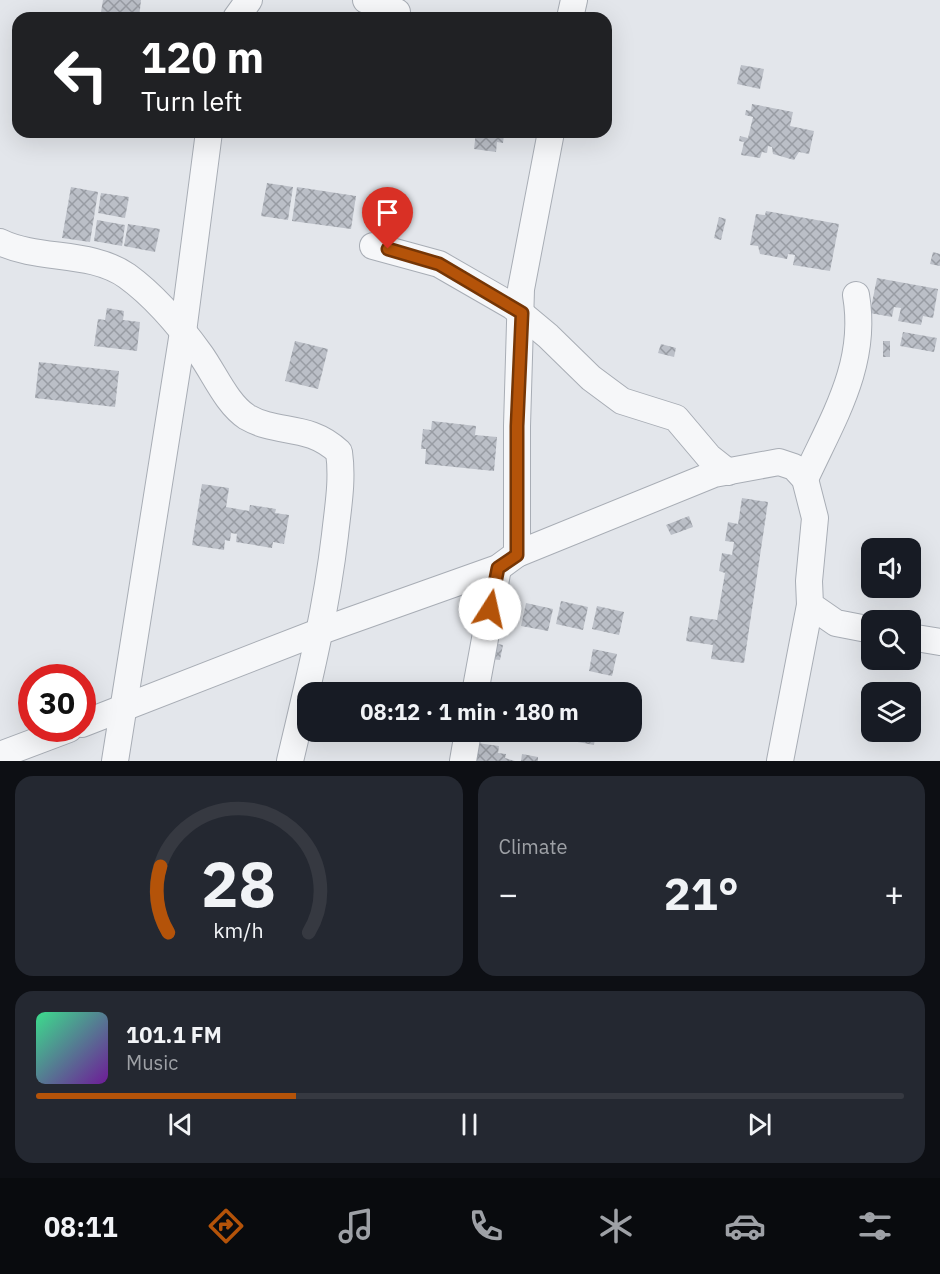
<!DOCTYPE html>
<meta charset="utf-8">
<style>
body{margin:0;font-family:"IBM Plex Sans",sans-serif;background:#242831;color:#f1f3f6;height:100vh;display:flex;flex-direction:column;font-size:22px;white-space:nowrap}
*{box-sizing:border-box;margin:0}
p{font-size:20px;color:#9ea1a6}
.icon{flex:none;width:33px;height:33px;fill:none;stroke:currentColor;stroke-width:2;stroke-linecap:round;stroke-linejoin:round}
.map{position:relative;height:761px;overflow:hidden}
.sheet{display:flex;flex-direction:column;gap:15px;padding:15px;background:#0d0f14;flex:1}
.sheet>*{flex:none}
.top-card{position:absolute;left:12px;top:12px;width:600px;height:126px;border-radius:18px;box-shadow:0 6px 24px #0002;background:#202124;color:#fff;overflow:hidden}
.tools{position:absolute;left:861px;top:538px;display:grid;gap:12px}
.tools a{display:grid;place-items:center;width:60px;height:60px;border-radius:12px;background:#171b24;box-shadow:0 6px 24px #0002;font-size:30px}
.speed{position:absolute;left:18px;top:664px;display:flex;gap:12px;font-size:30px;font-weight:700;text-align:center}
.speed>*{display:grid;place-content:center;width:78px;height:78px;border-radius:50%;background:#171b24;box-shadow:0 6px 24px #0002;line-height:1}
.speed .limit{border:9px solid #d22;background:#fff;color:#111}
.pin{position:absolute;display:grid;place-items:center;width:51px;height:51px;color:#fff;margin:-62px -26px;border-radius:50% 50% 50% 0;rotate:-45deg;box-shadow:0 0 6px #0007}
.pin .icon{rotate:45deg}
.me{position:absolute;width:66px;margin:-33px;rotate:10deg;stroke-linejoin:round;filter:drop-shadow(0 0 4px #0008)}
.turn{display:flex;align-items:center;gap:21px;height:126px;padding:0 30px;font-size:27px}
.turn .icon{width:78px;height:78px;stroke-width:2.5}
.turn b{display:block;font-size:42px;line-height:51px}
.big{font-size:45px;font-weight:800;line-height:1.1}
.sheet .widget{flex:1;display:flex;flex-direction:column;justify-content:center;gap:9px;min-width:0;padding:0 21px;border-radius:18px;background:#242831}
.sheet .dial{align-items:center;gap:0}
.dial svg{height:156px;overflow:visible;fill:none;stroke:#363941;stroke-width:7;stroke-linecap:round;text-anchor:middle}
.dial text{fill:#f1f3f6;stroke:none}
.song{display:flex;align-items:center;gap:18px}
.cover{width:72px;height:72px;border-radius:9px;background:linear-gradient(135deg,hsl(150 70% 55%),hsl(280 70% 35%))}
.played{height:6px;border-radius:3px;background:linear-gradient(90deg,#b45309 30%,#363941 30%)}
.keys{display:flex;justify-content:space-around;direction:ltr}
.heat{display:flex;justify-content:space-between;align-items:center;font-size:33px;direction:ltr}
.sheet .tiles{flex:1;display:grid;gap:15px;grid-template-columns:1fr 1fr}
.widget:last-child{grid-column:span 2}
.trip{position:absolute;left:297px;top:682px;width:345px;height:60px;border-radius:18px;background:#171b24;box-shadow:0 6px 24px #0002;font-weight:800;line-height:60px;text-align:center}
.tab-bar{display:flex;height:96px;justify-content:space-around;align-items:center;background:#090b0e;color:#9ea1a6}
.tab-bar .icon{width:42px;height:42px}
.tab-bar .active{color:#b45309}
.tab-bar b{font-size:27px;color:#f1f3f6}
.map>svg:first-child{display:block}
.building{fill:url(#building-cross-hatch)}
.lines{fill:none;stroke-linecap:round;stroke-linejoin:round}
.minor-casing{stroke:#a8adb5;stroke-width:28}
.minor{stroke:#f6f7f9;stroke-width:26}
.route-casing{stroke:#753606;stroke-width:15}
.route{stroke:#b45309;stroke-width:10}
</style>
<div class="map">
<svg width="940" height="761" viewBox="0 0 940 761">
<defs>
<pattern id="building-cross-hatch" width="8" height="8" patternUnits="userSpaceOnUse" patternTransform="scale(1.5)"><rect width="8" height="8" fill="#bbbfc7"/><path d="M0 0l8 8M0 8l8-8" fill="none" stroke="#989ca3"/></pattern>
</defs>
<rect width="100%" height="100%" fill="#e3e6eb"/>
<g class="building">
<polygon points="103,0 141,0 139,18 100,18"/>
<polygon points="741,65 764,69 760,89 737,84"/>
<polygon points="752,104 793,112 790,126 814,131 809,154 799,152 794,160 773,154 772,147 768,146 767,153 762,152 760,158 741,155 744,142 739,141 740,136 748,138 753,117 745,115 746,110 751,111"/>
<polygon points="476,132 516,132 515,136 504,135 503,143 497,142 496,152 474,149"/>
<polygon points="267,183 293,187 288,220 261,216"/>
<polygon points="71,187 98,192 90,242 62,238"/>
<polygon points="297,187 356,196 351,229 292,221"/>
<polygon points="101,193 129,197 125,218 98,213"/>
<polygon points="766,211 839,224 830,271 793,265 795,255 788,254 787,259 760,254 758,246 750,245 756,214 765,215"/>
<polygon points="719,217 726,219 721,240 714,238"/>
<polygon points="97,220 125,225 122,246 94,241"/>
<polygon points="128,224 160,229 155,252 124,246"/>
<polygon points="933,252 940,254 940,266 930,264"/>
<polygon points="877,278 938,289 933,318 923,316 921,325 898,321 901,308 894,307 892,317 870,313"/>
<polygon points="107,308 124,311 123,320 140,322 137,351 94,346 98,319 105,320"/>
<polygon points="903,332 937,338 934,352 900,346"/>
<polygon points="295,341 328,349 318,389 285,381"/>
<rect x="883" y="341" width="7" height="16"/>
<polygon points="661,344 676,348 674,357 658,353"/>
<polygon points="39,362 119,371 115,407 35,398"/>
<polygon points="432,421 476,426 475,435 497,437 494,471 425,464 426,449 421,449 423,429 431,430"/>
<polygon points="202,484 229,488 226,507 249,511 250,505 276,509 275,513 289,515 284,544 273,542 272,548 236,542 237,534 231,533 230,541 225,540 224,550 192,545"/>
<polygon points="742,498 768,502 744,663 711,659 713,645 686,641 690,616 717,620 725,573 719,571 722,553 732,555 734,542 725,541 728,522 738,524"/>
<polygon points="689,516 693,527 671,535 666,525"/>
<polygon points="561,601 588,607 583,630 556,624"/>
<polygon points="526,603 553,609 548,631 521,626"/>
<polygon points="597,606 624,612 619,635 592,629"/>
<polygon points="493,643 503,645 500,660 490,659"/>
<polygon points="593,649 617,654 612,676 589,671"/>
<polygon points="587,683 614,689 613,693 585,693"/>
<polygon points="536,732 563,732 562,738"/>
<polygon points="568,732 596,732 594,745 567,740"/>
<polygon points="470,742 499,746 498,753 506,754 505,758 515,761 467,761"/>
<polygon points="522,754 538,757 538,761 521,761"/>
</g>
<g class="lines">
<g class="minor-casing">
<g id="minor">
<polyline points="366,0 397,12"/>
<polyline points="236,18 249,0"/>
<polyline points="570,18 574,0"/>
<path d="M0 242C39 261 90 250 127 276 156 297 180 326 201 355 215 375 227 404 247 417 278 435 308 423 339 452 343 480 338 507 335 535 326 612 308 685 290 761"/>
<polyline points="373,246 439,264 512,306 548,336 591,378 622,401 676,418 709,457 728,472"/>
<path d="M805 479C833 418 868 364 856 295"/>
<polyline points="517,554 517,426 521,289 551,132"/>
<polyline points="910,637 940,642"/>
<polyline points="475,693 498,568"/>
<polyline points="82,724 321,631 498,568 517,554 714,474 779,462 794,467 805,479 815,518 809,581 810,605 836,623 872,630"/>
<polyline points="0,755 69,729"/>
<polyline points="115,761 183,332 209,132"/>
<polyline points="463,761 468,732"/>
<polyline points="780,761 810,605"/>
</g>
</g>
<use href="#minor" class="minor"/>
</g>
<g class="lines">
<g class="route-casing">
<polyline id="route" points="388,249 439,264 522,313 517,426 517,555 498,568 490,609"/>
</g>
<use href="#route" class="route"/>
</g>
</svg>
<div class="tools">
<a><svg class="icon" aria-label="sound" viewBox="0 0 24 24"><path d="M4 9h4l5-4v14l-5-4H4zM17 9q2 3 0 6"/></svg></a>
<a><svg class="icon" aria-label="search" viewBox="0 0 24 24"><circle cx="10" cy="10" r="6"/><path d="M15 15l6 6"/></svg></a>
<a><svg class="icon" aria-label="layers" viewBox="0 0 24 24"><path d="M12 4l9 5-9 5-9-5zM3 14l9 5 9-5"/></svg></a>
</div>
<div class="speed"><div class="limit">30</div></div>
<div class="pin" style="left:388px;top:249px;background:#d93025"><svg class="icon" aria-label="arrive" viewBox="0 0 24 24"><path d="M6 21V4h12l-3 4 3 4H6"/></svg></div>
<svg class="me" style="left:490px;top:609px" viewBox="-20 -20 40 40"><circle r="19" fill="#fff"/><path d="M0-13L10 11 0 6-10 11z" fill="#b45309"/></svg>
<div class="trip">08:12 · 1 min · 180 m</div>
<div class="top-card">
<div class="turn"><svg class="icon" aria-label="left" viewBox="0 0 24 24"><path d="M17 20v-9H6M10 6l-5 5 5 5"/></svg><div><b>120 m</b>Turn left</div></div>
</div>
</div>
<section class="sheet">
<div class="tiles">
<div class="widget dial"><svg viewBox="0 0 100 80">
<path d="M14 69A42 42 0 1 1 86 69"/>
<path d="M14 69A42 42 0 0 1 10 35" stroke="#b45309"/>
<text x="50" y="56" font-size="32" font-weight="700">28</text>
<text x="50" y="72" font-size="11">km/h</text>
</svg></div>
<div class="widget"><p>Climate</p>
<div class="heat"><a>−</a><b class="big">21°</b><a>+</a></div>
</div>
<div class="widget">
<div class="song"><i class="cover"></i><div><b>101.1 FM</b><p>Music</p></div></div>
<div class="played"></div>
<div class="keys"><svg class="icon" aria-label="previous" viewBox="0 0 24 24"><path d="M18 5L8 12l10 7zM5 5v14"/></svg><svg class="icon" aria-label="pause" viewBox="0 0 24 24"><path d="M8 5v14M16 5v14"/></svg><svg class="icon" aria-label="next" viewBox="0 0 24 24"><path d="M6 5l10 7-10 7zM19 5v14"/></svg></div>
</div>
</div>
</section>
<nav class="tab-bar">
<b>08:11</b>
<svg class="icon active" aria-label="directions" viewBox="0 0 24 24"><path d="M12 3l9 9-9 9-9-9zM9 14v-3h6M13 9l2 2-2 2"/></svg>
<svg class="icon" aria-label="music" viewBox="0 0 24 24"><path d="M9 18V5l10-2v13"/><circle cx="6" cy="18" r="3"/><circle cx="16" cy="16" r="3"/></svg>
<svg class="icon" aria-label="phone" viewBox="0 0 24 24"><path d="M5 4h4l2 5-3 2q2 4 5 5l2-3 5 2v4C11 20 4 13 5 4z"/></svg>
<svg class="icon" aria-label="climate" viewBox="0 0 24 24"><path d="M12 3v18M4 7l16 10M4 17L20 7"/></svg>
<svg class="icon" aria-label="car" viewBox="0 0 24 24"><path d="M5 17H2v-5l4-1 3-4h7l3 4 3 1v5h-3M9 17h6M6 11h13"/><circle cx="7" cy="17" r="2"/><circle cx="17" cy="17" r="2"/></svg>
<svg class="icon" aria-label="filters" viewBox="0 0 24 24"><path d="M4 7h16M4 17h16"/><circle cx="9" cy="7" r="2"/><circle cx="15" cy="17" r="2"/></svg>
</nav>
